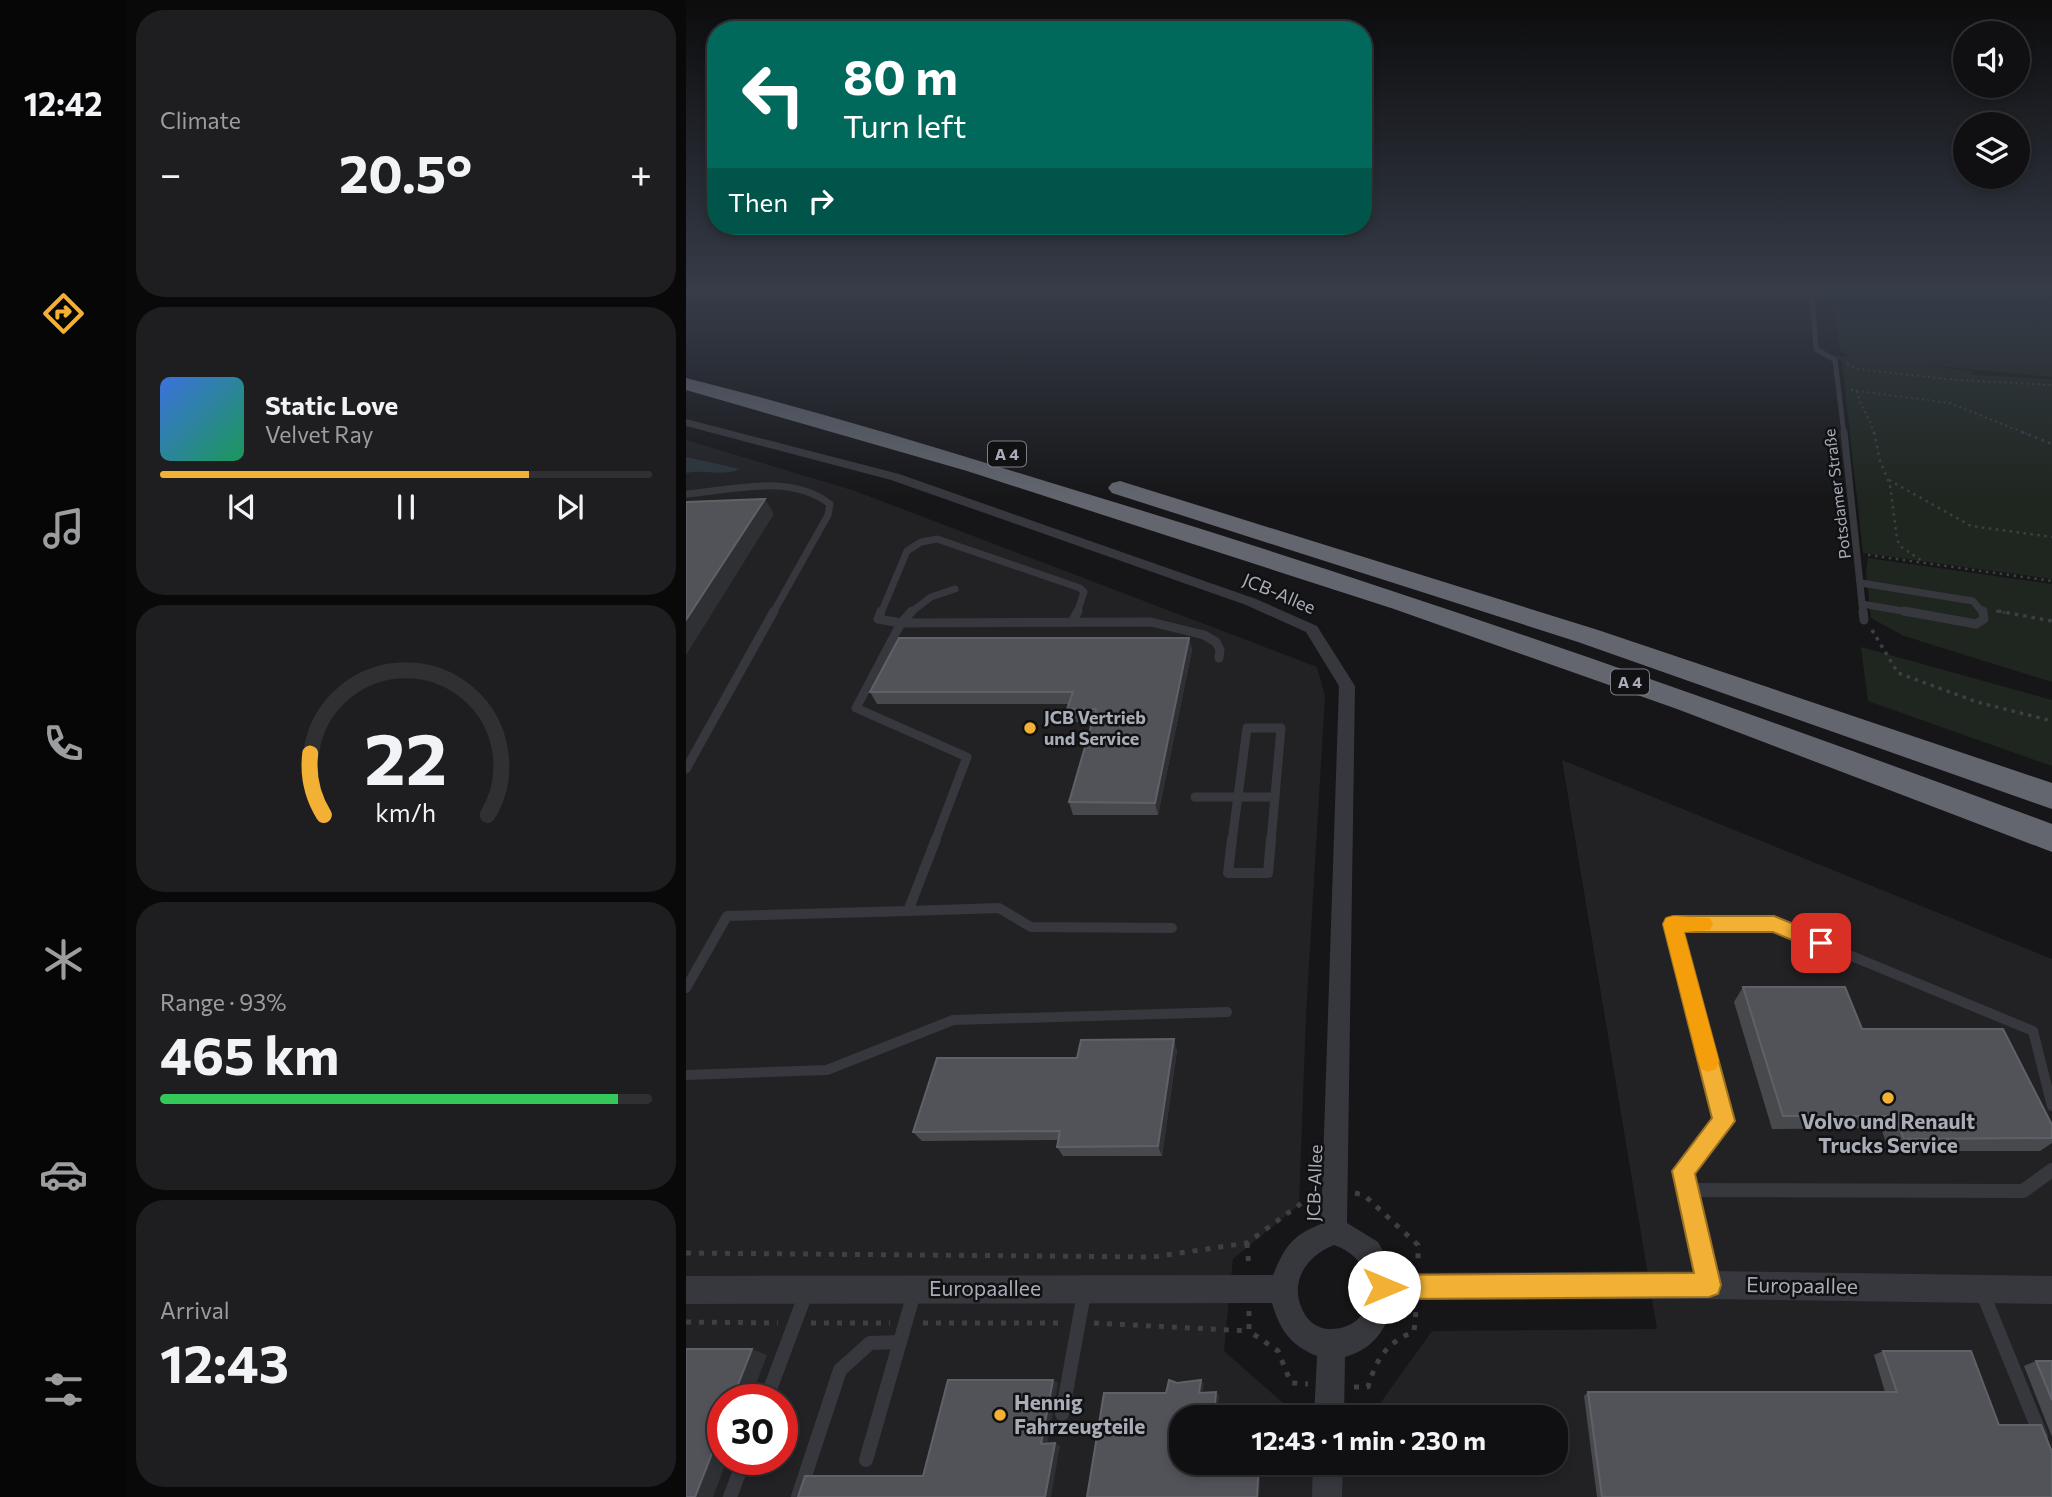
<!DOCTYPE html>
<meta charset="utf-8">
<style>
body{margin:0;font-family:Commissioner,sans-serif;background:#1e1e20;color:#f1f3f6;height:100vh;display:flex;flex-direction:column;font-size:26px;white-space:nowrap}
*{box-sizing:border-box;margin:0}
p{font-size:23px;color:#9c9d9f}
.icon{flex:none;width:38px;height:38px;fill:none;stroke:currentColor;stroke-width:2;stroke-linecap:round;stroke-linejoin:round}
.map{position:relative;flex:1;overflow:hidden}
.panel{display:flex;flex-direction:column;gap:10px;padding:10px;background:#09090a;width:560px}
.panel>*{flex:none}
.top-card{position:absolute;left:21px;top:21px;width:665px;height:214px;border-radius:28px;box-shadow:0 4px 10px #0003,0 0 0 2px #303032;background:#00695c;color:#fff;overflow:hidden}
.buttons{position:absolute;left:1267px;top:21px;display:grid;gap:14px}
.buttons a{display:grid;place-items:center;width:77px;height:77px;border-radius:50%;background:#101012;box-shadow:0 4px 10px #0003,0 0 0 2px #303032;font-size:35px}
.speed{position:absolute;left:21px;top:1384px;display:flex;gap:14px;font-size:35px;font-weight:700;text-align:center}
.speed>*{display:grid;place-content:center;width:91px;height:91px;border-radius:50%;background:#101012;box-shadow:0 4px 10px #0003,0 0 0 2px #303032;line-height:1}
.speed .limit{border:10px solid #d22;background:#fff;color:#111}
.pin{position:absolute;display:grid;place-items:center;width:60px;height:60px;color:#fff;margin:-30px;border-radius:14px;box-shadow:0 4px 10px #0006}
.me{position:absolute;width:77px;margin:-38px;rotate:90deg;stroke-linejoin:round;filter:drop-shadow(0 0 5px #0008)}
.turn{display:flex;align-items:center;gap:24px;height:147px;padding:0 21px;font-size:32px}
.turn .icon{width:91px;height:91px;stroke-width:2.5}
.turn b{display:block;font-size:49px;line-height:60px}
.then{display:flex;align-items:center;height:66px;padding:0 21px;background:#0003;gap:14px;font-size:26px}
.big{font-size:52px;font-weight:700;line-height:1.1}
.panel .widget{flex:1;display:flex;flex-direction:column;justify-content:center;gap:10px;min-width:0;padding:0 24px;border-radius:28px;background:#1e1e20}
.panel .dial{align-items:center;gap:0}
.dial svg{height:182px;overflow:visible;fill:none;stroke:#303032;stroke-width:7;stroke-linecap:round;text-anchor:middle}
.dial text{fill:#f1f3f6;stroke:none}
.song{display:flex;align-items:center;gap:21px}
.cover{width:84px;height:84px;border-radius:10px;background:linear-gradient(135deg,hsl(220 70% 55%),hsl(150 70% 35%))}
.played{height:7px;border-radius:4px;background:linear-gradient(90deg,#f2b134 75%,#303032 75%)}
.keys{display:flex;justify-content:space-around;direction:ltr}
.heat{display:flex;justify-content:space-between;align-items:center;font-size:38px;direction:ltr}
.charge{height:10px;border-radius:5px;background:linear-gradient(90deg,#34c759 93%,#303032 0)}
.trip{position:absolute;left:483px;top:1405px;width:399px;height:70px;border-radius:28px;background:#101012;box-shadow:0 4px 10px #0003,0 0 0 2px #303032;font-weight:700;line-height:70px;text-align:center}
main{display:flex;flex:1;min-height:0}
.dock{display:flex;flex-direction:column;width:126px;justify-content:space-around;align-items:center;background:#060607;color:#9c9d9f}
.dock .icon{width:49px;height:49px}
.dock .selected{color:#f2b134}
.dock b{font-size:32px;color:#f1f3f6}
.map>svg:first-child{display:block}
.built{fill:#222225;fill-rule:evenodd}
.green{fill:#1e261f}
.water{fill:#2c353c}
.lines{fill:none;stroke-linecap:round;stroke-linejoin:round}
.path-far3{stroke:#3d3f44;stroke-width:2;stroke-dasharray:2 3.5;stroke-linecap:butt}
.path-far2{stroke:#3d3f44;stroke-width:2.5;stroke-dasharray:2.5 4.5;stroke-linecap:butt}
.path-far1{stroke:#3d3f44;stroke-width:3.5;stroke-dasharray:3.5 5;stroke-linecap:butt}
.path{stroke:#3d3f44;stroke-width:5;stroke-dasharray:5 8;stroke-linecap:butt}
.service-far4{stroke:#37383d;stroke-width:5}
.service-far3{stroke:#37383d;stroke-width:7}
.service-far2{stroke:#37383d;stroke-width:9}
.service-far1{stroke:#37383d;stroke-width:10}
.service{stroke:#37383d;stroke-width:14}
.minor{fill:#37383d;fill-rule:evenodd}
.motorway{fill:#63666e;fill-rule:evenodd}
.wall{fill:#47494d}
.shaded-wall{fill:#2f3033}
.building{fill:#525359;stroke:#5f6168;stroke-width:2}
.route{fill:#f2b134;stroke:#9d7322;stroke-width:2}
.slow{fill:#f59e0b}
.poi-dot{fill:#f2b134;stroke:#111113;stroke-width:2.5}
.labels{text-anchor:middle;stroke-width:5;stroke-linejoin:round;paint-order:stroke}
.shield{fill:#111113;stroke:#7b7e86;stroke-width:2}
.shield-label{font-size:16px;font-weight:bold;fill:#a8adb8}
.far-street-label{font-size:16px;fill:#a8adb8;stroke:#111113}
.street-label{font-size:18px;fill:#a8adb8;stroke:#111113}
.poi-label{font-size:18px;font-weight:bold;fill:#a8adb8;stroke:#111113;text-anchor:start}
.near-poi-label{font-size:21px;font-weight:bold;fill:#a8adb8;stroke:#111113}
.near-street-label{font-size:21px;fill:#a8adb8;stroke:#111113}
</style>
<main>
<nav class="dock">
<b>12:42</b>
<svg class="icon selected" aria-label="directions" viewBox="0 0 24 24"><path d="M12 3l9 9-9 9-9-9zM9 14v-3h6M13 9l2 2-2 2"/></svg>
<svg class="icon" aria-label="music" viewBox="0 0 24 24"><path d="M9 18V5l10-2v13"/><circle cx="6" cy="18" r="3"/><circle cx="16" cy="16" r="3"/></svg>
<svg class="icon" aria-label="phone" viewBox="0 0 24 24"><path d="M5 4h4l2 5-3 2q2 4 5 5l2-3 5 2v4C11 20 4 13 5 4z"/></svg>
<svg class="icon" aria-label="climate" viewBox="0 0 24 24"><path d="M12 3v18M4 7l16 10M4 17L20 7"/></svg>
<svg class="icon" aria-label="car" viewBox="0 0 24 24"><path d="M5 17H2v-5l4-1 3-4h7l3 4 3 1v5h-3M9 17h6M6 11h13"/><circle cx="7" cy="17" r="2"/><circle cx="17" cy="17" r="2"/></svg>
<svg class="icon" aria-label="filters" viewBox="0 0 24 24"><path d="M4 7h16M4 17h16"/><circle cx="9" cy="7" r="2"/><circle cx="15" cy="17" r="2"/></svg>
</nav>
<section class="panel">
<div class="widget"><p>Climate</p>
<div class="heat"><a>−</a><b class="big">20.5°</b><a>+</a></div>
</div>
<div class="widget">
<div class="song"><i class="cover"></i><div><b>Static Love</b><p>Velvet Ray</p></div></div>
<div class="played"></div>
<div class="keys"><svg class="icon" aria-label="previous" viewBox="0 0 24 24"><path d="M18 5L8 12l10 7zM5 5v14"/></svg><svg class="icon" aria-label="pause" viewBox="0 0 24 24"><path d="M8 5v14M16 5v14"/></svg><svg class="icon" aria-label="next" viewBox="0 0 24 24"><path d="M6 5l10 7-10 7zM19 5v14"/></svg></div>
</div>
<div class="widget dial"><svg viewBox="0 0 100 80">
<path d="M14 69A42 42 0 1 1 86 69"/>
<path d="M14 69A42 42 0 0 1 8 42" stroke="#f2b134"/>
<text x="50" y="56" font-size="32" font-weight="700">22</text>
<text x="50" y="72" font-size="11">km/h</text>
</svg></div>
<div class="widget"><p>Range · 93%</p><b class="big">465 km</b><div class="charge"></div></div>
<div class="widget"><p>Arrival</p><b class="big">12:43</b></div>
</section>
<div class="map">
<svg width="1366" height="1497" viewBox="0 0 1366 1497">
<rect width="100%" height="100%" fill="#161618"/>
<path class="built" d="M0 440 169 491 631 667 639 696 620 1015 613 1205 547 1259 538 1351 604 1409H690L746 1331 971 1329 876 760 1366 959V1497H0ZM37 1400H96V1460H37ZM495 1418H870V1463H495Z"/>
<g class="green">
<polygon points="1144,292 1366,292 1366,377 1226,364 1285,371 1286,375 1366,379 1366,579 1177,553 1156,361 1144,358 1143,355 1163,357 1154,350"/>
<polygon points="1182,558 1366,584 1366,682 1218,636 1185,618 1180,572"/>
<polygon points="1175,647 1366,700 1366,766 1182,701"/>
</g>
<path class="water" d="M0 457 54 469C35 477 19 469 0 473Z"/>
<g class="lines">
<g class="path-far3">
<polyline points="1270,292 1273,298"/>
<polyline points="1161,364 1171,369 1270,380 1366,385"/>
<polyline points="1165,390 1264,403 1341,434"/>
<path d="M1171 391C1174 407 1184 417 1188 434"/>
</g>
<g class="path-far2">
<polyline points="1188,432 1194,461 1204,485 1211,539 1214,546 1236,561"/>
<polyline points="1336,432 1366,444"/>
<polyline points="1203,480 1285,526 1366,537"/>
<polyline points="1182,555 1366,581"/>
<polyline points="1310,611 1321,613"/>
</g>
<g class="path-far1">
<polyline points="1312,611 1366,621"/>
<polyline points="1186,630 1212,673 1291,702 1366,721"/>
</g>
<g class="path">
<polyline points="669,1193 678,1195 732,1245 732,1263"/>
<polyline points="561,1243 563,1269"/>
<polyline points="0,1253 467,1257 561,1243 628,1194"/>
<polyline points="563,1311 563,1331 592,1351 605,1383 622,1384"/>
<polyline points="0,1322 92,1323"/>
<polyline points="125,1323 204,1323"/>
<polyline points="237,1323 376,1323"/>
<polyline points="408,1323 563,1331"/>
<path d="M668 1387H682C690 1360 700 1342 728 1332L730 1310"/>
</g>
<polyline class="service-far4" points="1126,292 1130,349 1149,360 1158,434"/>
<g class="service-far3">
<polyline points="1158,432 1177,613"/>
<path d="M0 494C47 490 104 473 144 504L142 515 87 613"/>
<polyline points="1175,583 1287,601 1297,613"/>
<polyline points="1176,604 1228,613"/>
<polyline points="195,613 221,551 235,542 251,539 394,588 398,592 391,613"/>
<polyline points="224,613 245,597 269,589"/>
</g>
<g class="service-far2">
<polyline points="195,611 192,619 215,623 226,611"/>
<polyline points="1177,611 1178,620"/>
<polyline points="1218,611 1290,624 1298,619 1297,611"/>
<polyline points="386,622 392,611"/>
<polyline points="0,769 88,611"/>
<polyline points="509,797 589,797"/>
<polyline points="249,841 281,757 170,708 215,623 465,622 518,635 530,642 534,650 533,658"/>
<polyline points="546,841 561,728 595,728 585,841"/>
</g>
<g class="service-far1">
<polyline points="546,839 542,873 582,873 585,839"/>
<polyline points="222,911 313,908 345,927 486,928"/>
<polyline points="0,988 41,916 222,911 250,839"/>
<polyline points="0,1075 141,1070 267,1020 541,1012"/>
<polyline points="1030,1130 1037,1121 987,924 1088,924 1347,1031 1366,1106"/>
</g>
<g class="service">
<polyline points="1002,1190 1337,1191 1366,1170"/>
<polyline points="1022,1280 997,1171 1031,1128"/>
<polyline points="1297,1294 1355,1436"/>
<polyline points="80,1400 120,1293"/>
<polyline points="376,1414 398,1294"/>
<polyline points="180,1460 228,1293"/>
<polyline points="44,1497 58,1460"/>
<polyline points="112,1497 154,1370 184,1343 214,1342"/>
</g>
<g class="minor">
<path d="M0 419 213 474 570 599 631 626 669 686 661 1223 692 1242 709 1273 1023 1271 1366 1276V1304L1023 1299 709 1300C700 1329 689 1348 659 1357L658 1418H628L631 1356C604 1345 594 1330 586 1303L0 1304V1276L587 1275C599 1247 605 1236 635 1224L653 686 620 632 560 605 205 480 0 426ZM648 1245C697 1261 695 1329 644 1329 631 1329 621 1321 616 1309 603 1280 622 1255 648 1245Z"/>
<polygon points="627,1463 657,1463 656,1497 626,1497"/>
</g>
<g class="motorway">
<path d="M0 378C128 410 255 449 382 488 714 588 1041 704 1366 824V852L991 709 708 609 281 471 0 390Z"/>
<polygon points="434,481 912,630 1366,783 1366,809 892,642 426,493 422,488 426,483"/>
</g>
</g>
<g class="wall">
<polygon points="503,638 506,650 472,815 387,815 383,802 406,722 386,722 381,709 383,704 191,704 184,692"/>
<polygon points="1057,987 1176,1029 1366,1125 1366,1143 1354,1151 1203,1151 1195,1128 1086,1129 1048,1002"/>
<polygon points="491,1050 476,1156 377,1156 371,1147 372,1140 236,1141 227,1132 391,1058"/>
<polygon points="1197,1351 1313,1425 1366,1497 911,1497 898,1396 902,1392 1199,1392 1188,1355"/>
<polygon points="1350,1361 1366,1361 1366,1437 1338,1366"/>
</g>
<g class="shaded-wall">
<polygon points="79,499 88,514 0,655 0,620"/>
<polygon points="503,638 506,650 472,815 469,803"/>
<polygon points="488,1039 491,1050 476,1156 472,1146"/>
<polygon points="66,1349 81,1355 64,1400 46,1400"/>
<polygon points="367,1380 372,1383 361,1446 355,1444"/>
<polygon points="515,1380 518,1384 516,1396 513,1393"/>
<polygon points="530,1392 533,1396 532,1407 529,1404"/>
<polygon points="558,1404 560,1407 559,1418 557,1415"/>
<polygon points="37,1425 37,1460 41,1460 27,1497 9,1497"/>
<polygon points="369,1443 374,1446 365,1497 359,1497"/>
<polygon points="573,1463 575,1463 573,1497 571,1497"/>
</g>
<g class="building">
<polygon points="79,499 0,620 0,502"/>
<polygon points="213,638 503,638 469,803 383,802 410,709 381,709 387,692 184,692"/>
<polygon points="1057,987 1159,987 1176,1029 1317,1029 1366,1125 1366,1138 1218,1139 1209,1116 1097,1116"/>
<polygon points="488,1039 472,1146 371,1147 374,1131 227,1132 251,1058 391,1058 395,1040"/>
<polygon points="0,1349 66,1349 46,1400 37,1400 37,1425 9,1497 0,1497"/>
<polygon points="1197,1351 1285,1351 1313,1425 1355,1425 1366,1452 1366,1497 916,1497 902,1392 1211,1392"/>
<polygon points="1350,1361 1366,1361 1366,1400"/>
<polygon points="262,1380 367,1380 355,1444 369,1443 359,1497 112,1497 119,1476 237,1476"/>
<polygon points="483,1380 491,1383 515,1380 513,1393 530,1392 529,1404 558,1404 557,1415 576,1416 576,1418 495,1418 495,1463 573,1463 571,1497 401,1497 418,1393 480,1393"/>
</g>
<linearGradient id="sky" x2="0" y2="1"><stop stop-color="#0c0c0d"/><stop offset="0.58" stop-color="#363c48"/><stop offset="1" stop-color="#363c48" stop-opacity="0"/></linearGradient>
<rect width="1366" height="501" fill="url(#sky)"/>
<polygon class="route" points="987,916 1088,916 1142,938 1144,943 1142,949 1135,952 1087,932 998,932 1049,1121 1009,1174 1035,1285 1032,1294 1023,1297 698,1299 689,1296 685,1287 689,1278 698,1275 1008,1273 986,1171 1026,1118 977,924 980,918"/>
<polygon class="slow" points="987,916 1024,918 1027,924 1024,930 998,932 1033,1061 1030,1069 1022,1072 1015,1069 1012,1061 977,924 980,918"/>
<g class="poi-dot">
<circle cx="344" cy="728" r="7"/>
<circle cx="1202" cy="1098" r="7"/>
<circle cx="314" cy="1415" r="7"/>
</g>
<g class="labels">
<g class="shield">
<rect x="302" y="441.5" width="38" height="25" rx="5"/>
<rect x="925" y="669.5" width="38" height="25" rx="5"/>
</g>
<g class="shield-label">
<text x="321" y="460">A 4</text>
<text x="944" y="688">A 4</text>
</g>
<g class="far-street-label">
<text transform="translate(1151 494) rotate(-97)" y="6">Potsdamer Straße</text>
</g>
<g class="street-label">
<text transform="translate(593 594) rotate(23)" y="6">JCB-Allee</text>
<text transform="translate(629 1183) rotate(-88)" y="6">JCB-Allee</text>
</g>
<g class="poi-label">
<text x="358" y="724">JCB Vertrieb<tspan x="358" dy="21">und Service</tspan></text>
</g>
<g class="near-poi-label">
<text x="1202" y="1129">Volvo und Renault<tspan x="1202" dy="24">Trucks Service</tspan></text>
<text x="328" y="1410" text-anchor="start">Hennig<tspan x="328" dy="24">Fahrzeugteile</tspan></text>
</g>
<g class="near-street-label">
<text transform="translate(1116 1286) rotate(1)" y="7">Europaallee</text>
<text x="299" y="1296">Europaallee</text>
</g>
</g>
</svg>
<div class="buttons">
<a><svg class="icon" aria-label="sound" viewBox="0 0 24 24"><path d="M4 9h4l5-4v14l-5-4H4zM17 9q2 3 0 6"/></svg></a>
<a><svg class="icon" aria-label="layers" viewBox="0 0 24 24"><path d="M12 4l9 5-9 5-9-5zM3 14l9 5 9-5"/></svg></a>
</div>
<div class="speed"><div class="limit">30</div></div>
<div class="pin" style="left:1135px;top:943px;background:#d93025"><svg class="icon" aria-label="arrive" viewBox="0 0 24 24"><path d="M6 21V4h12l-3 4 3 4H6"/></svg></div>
<svg class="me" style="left:698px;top:1287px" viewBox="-20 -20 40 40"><circle r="19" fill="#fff"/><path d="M0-13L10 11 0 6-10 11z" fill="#f2b134"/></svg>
<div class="trip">12:43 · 1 min · 230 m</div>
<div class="top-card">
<div class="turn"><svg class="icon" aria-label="left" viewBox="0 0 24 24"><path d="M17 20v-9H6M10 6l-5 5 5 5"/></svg><div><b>80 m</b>Turn left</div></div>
<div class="then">Then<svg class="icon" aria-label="right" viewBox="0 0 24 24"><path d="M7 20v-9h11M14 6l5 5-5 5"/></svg></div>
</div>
</div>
</main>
